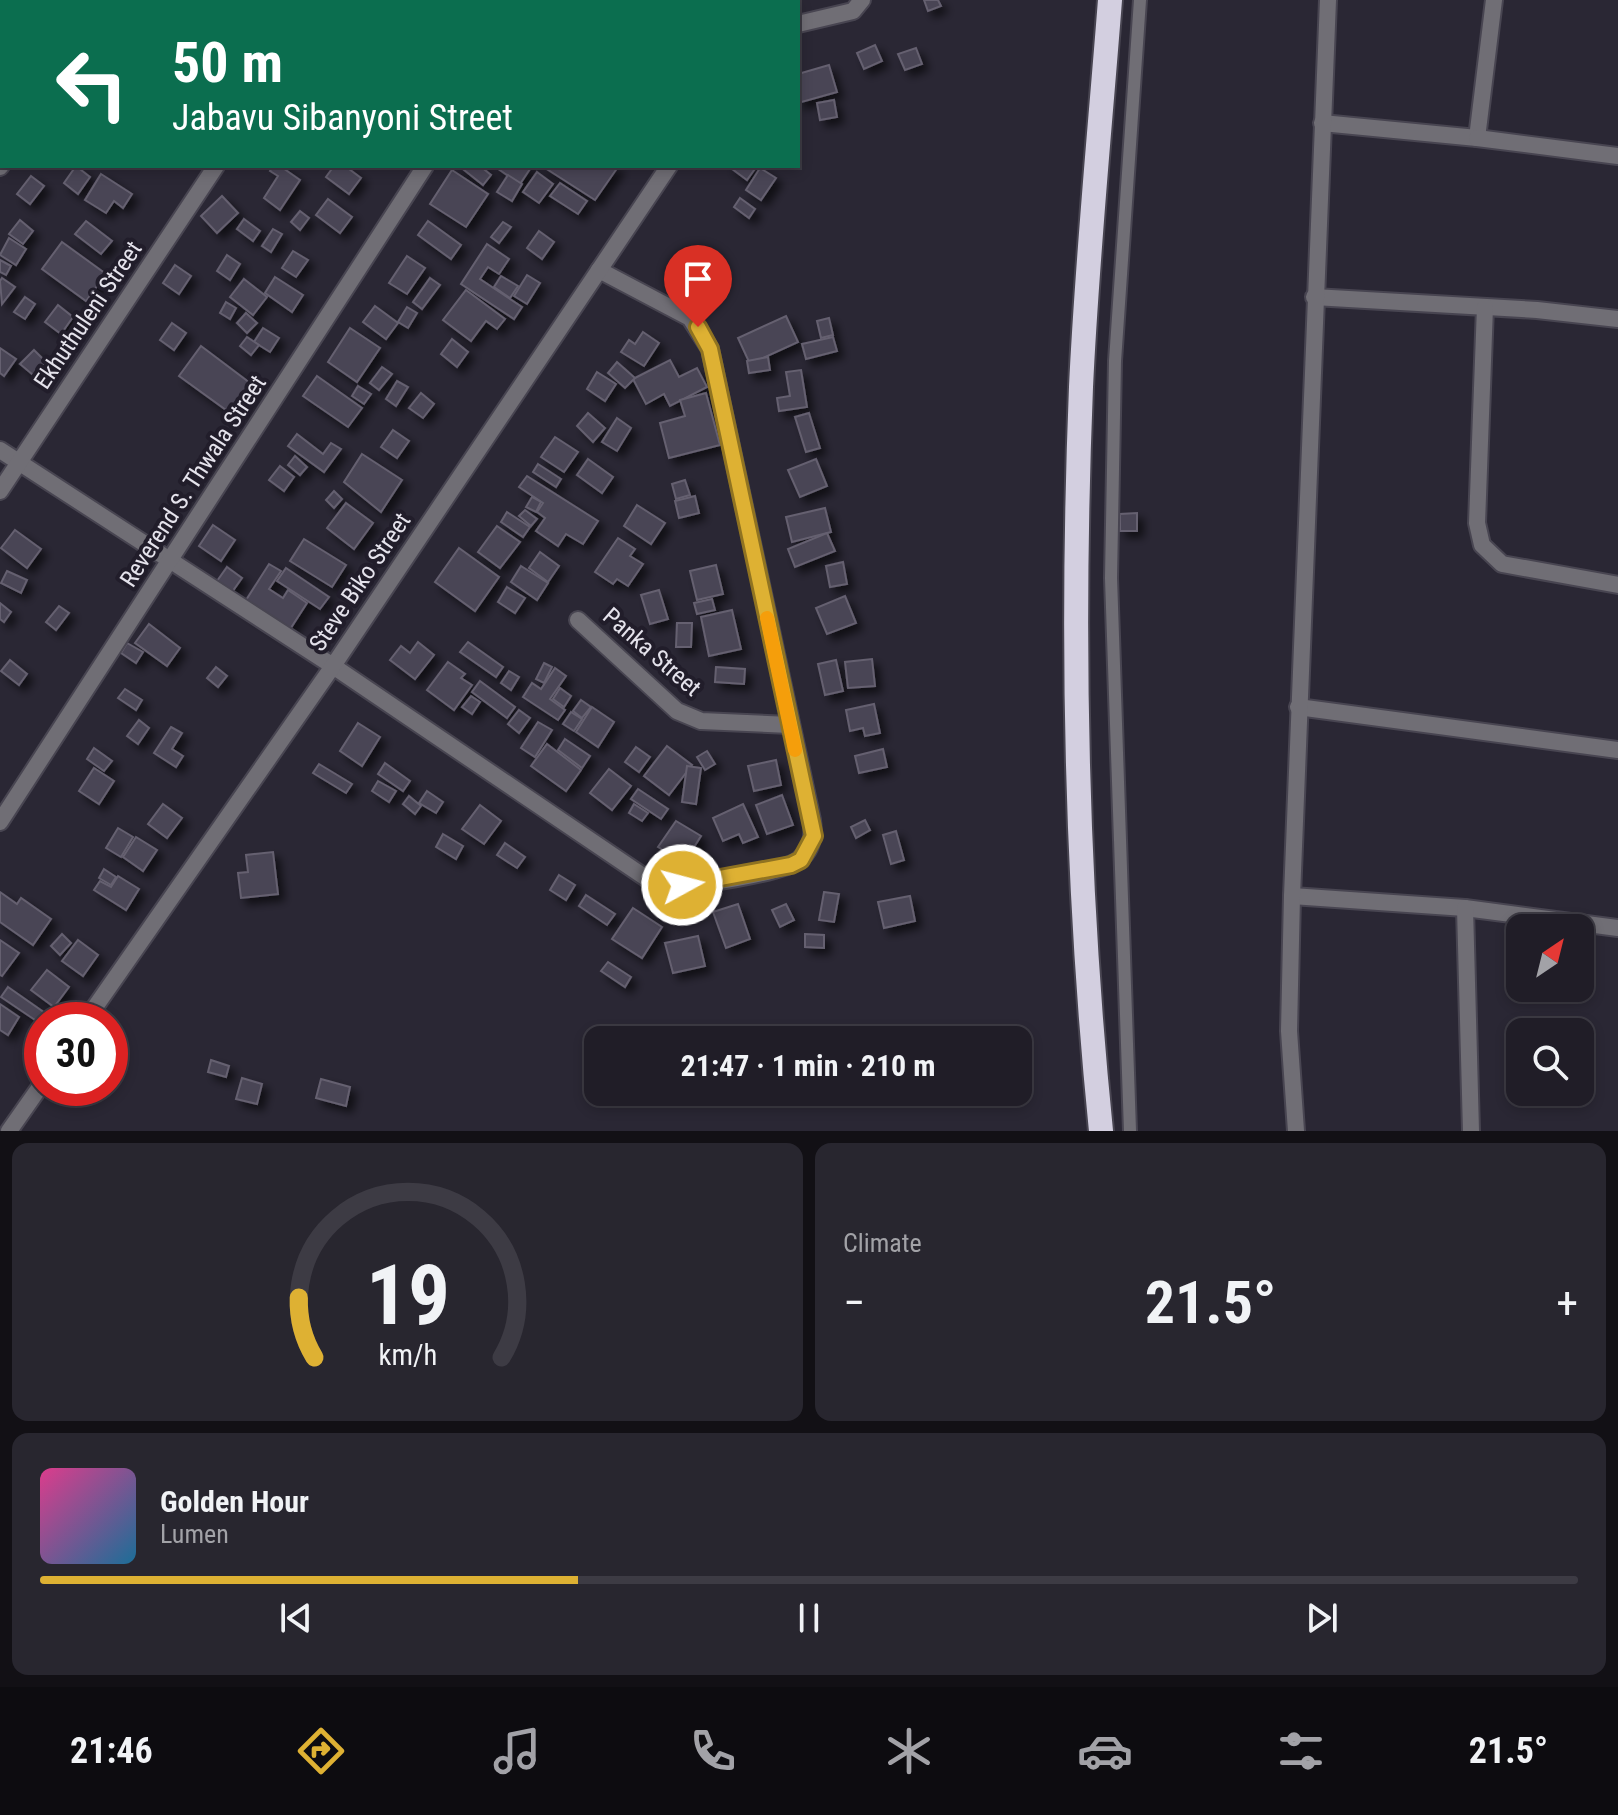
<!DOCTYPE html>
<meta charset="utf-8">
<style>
body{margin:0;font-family:"Roboto Condensed",sans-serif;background:#28262f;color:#f1f3f6;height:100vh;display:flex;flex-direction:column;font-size:30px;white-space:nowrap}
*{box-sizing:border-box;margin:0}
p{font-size:26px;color:#a2a2a7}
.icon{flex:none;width:44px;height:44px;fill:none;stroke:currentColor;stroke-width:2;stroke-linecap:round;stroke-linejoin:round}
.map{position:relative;height:1131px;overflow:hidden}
.details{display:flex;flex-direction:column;gap:12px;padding:12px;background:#121015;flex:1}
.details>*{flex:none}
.top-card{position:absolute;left:0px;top:0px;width:800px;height:168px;box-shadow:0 4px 12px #0003,0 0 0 2px #3d3b44;background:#0b6e4f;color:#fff;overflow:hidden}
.needle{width:52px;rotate:35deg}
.tools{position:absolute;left:1506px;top:914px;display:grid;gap:16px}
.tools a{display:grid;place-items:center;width:88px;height:88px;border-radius:16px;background:#201d27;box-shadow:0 4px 12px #0003,0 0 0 2px #3d3b44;font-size:40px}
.speed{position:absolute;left:24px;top:1002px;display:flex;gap:16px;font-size:40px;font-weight:700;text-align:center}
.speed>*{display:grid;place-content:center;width:104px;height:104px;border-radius:50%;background:#201d27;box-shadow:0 4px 12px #0003,0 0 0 2px #3d3b44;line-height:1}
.speed .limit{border:12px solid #d22;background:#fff;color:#111}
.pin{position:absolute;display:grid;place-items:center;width:68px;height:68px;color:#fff;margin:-82px -34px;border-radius:50% 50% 50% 0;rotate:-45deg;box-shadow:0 0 8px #0007}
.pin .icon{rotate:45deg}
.me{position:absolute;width:88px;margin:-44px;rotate:83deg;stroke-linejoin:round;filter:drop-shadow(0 0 6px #0008)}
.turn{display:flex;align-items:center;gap:28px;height:168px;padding:0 40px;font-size:36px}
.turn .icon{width:104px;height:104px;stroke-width:2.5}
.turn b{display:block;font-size:56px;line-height:68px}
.big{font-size:60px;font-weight:700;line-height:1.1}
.details .tile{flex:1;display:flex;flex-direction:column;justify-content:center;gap:12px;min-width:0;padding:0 28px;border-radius:16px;background:#28262f}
.details .dial{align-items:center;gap:0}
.dial svg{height:208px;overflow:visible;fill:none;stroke:#3d3b44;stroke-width:7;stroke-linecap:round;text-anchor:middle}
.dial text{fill:#f1f3f6;stroke:none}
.song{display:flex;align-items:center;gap:24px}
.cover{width:96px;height:96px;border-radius:12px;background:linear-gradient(135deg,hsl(330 70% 55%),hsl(200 70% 35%))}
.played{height:8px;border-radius:4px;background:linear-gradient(90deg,#deb133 35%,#3d3b44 35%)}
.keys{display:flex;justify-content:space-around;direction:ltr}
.heat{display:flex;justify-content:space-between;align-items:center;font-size:44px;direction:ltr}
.details .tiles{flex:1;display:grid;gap:12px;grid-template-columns:1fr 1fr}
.tile:last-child{grid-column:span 2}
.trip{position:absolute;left:584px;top:1026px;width:448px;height:80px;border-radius:16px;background:#201d27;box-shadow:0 4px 12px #0003,0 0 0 2px #3d3b44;font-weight:700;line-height:80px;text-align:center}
.dock{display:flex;height:128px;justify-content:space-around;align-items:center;background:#0d0c10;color:#a2a2a7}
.dock .icon{width:56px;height:56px}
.dock .on{color:#deb133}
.dock b{font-size:36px;color:#f1f3f6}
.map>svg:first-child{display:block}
.building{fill:#494554;stroke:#656070;stroke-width:2;filter:url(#shadow)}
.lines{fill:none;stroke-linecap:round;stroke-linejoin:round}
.lane-casing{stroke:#484551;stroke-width:16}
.street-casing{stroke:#484551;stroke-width:20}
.highway-casing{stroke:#484551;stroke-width:28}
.lane{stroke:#706e75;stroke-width:12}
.street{stroke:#706e75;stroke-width:16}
.highway{stroke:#d3cfe0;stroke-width:24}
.route-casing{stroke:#907321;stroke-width:20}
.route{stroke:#deb133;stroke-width:14}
.slow{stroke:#f59e0b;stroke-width:14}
.labels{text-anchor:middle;stroke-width:8;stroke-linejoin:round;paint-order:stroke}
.street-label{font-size:24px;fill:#e5e3ec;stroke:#211d2a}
</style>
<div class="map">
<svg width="1618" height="1131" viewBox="0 0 1618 1131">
<defs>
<filter id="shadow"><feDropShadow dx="6" dy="6" stdDeviation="4" flood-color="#0009"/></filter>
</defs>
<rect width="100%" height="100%" fill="#2a2734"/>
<g class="building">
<polygon points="924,0 938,0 941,6 928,11"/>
<polygon points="875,45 882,61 864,69 857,53"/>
<polygon points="916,48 922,64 905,70 898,54"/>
<polygon points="829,65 837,92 798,103 798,74"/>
<polygon points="834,100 837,117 820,120 817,103"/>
<polygon points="76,166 90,177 78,194 64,183"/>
<polygon points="273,166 280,166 300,180 280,210 264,198 278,176 270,171"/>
<polygon points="334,166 345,166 361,178 349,194 326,177"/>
<polygon points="459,166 480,166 491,175 483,185"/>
<polygon points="494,166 532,166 520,184"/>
<polygon points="542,166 616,166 618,167 595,200"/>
<polygon points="728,166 757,166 747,180"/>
<polygon points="760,168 776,178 761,200 746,190"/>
<polygon points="452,170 488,194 466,227 430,204"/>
<polygon points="537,172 553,184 539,203 523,192"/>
<polygon points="101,174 132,194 123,208 114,201 106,213 85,200"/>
<polygon points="508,175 522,184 512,201 497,192"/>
<polygon points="31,176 44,186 30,204 17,194"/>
<polygon points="560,183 587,201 578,214 550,196"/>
<polygon points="222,196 238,213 217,233 201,216"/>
<polygon points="740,198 755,209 749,218 734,207"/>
<polygon points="328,199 352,217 340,233 316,215"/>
<polygon points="300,211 309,218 300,230 291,222"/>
<polygon points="244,219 260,231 253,241 237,229"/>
<polygon points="20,220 33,231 23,244 9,234"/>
<polygon points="86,221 112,241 101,254 75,234"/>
<polygon points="428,221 461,245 451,259 418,235"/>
<polygon points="503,222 511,227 499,243 491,237"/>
<polygon points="273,229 282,234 271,252 262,246"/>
<polygon points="539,231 554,242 542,259 527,248"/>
<polygon points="9,238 26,249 16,265 0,255"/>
<polygon points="62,242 106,274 86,301 42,269"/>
<polygon points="487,244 509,259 499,274 488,267 480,279 522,307 514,319 461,284"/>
<polygon points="293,251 308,260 296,277 282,268"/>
<polygon points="227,255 240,264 230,280 217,271"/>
<polygon points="407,256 425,268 407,294 389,283"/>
<polygon points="0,260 11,266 6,275 0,272"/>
<polygon points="175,265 191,276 179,294 163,283"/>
<polygon points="527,275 540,283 527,304 514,296"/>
<polygon points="501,276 518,286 510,298 494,287"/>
<polygon points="275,277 303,295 292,312 265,293"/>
<polygon points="2,278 15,287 2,304 0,281"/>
<polygon points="430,278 440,285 422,309 413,302"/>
<polygon points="244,279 267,297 253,315 230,297"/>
<polygon points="466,290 505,319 497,329 486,321 471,341 443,320"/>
<polygon points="25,297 35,304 25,319 14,312"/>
<polygon points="226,302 236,308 230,319 220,313"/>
<polygon points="58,305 73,317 61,334 45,322"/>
<polygon points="375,306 398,323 386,339 363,322"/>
<polygon points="407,307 417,313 408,328 398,322"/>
<polygon points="246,313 257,323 247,333 237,323"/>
<polygon points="786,316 798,342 750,364 738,338"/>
<polygon points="829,318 833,335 821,338 817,321"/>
<polygon points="172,323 186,333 174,350 160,340"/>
<polygon points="263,328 279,338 270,352 254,342"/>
<polygon points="350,328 380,348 357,382 328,362"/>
<polygon points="643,332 659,343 644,366 621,352 629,340 635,344"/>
<polygon points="247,337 259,345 251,355 240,346"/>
<polygon points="833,337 837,351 806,359 802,344"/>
<polygon points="452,339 468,352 457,367 441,354"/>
<polygon points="201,346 254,386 233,415 179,376"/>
<polygon points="0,348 16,359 4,376 0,373"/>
<polygon points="34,350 46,362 33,375 20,364"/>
<polygon points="768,357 770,370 749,373 747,361"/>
<polygon points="670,360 679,377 697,368 707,387 670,406 664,394 646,404 633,379"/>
<polygon points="617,362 635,378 625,388 608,373"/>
<polygon points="382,367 392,374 379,390 370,383"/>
<polygon points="801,370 807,407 779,411 777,398 790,396 786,372"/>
<polygon points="597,372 616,384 605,401 587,389"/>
<polygon points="317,376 362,408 348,427 303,396"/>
<polygon points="397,381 408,387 396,406 386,399"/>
<polygon points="358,386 371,394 364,404 352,396"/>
<polygon points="421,393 434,404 423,418 409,408"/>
<polygon points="706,393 720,445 669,458 660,423 685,416 680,400"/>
<polygon points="588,413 605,428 593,442 577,426"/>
<polygon points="809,413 820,448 806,452 795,417"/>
<polygon points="617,418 631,428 617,451 602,442"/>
<polygon points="393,430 409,441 397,458 381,447"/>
<polygon points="297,434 323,454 331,443 341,449 324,472 288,446"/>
<polygon points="555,437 578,452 564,472 541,457"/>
<polygon points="362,454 402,480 381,512 344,482"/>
<polygon points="295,456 307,467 300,475 288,465"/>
<polygon points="588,459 613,477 602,493 577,475"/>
<polygon points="816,459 827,486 800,497 788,470"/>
<polygon points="538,464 561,479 556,487 533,472"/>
<polygon points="280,466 294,477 284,491 269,480"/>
<polygon points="527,476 598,521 583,544 566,534 558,546 536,531 545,518 537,512 543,503 519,487"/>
<polygon points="685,480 690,495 676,499 672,484"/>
<polygon points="334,491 342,499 334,508 326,500"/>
<polygon points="695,496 699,513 679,518 675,501"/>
<polygon points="532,497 541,502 536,512 526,507"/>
<polygon points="346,503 373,523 354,549 327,528"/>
<polygon points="637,505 665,523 651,544 624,526"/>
<polygon points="825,508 831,532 792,542 786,517"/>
<polygon points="525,510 537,519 531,526 519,516"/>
<polygon points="507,512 530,527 523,537 501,522"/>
<polygon points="1137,513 1137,531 1120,531 1120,514"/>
<polygon points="213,525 235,540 221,561 199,546"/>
<polygon points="497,526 520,542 500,568 478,552"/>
<polygon points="15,530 41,549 27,568 1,548"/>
<polygon points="827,533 835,551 795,567 788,549"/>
<polygon points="618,538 635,549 630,556 643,564 628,586 617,579 613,584 595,572"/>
<polygon points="304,539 346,565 332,587 290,561"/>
<polygon points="459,548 499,577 475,611 435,582"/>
<polygon points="540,552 559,566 548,582 529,568"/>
<polygon points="843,562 847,584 830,587 826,566"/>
<polygon points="269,564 281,571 269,589 283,598 288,590 307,603 285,637 241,608"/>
<polygon points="716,565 723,594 697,600 690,571"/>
<polygon points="521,566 548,583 537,600 511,582"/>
<polygon points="227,567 242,578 232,592 217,581"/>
<polygon points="286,568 329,597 320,609 277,581"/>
<polygon points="7,571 27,580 21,593 1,583"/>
<polygon points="507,587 525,598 515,613 498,602"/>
<polygon points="659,590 668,619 650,624 641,595"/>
<polygon points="845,596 856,623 827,634 816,608"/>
<polygon points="712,599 715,610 697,614 694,603"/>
<polygon points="0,603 11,612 4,622 0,619"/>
<polygon points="59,606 69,613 56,630 46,622"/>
<polygon points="732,610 741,649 709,656 701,617"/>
<polygon points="677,623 692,623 691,647 676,647"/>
<polygon points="149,624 180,648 167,666 135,643"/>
<polygon points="418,642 434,655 415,679 390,660 401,646 410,653"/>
<polygon points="468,642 503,667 496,677 460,652"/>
<polygon points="127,643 143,652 136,663 121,653"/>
<polygon points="872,659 875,686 848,688 845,662"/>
<polygon points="10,660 27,674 19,685 1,671"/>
<polygon points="836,660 843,691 825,695 818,664"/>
<polygon points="448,662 465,674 461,678 472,685 454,710 427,690"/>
<polygon points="544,663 552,667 544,683 536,679"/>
<polygon points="216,667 227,676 218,687 207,678"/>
<polygon points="716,667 745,669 744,684 715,682"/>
<polygon points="555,668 566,676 550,699 565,710 558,720 523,697 532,683 541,689"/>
<polygon points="509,671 519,677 511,690 501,683"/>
<polygon points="480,681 515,707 507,718 472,692"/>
<polygon points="560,688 571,696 564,707 553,699"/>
<polygon points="125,689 142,700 136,710 118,698"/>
<polygon points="471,696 480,702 472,714 462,707"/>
<polygon points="581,700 591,707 582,718 573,711"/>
<polygon points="874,704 880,733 865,736 863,728 850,731 846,710"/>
<polygon points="592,707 614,722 598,747 576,732"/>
<polygon points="519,710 530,718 519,733 508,724"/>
<polygon points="571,712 582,719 574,731 563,724"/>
<polygon points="139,720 149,728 138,744 127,736"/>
<polygon points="538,722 552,730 535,757 521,748"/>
<polygon points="358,723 380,737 362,766 340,751"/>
<polygon points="171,727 182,733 172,749 183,756 176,767 154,753"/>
<polygon points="565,739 590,756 582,768 558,750"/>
<polygon points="547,744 581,770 566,791 531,766"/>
<polygon points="667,746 692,765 669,795 644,776"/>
<polygon points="636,747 650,757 639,772 625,762"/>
<polygon points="94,748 112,761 104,771 87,759"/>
<polygon points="883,749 887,767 859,773 855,756"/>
<polygon points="707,751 715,764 705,770 697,757"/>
<polygon points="776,760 781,785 754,791 748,766"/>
<polygon points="385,763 410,781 403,791 378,774"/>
<polygon points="319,764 352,784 346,793 313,773"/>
<polygon points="687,766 701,768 696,804 682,802"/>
<polygon points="94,768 114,781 99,804 79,791"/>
<polygon points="609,769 631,786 612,810 590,793"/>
<polygon points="378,781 396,791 389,802 372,791"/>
<polygon points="638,789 668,809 661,819 631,799"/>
<polygon points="427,791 443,802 436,813 419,803"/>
<polygon points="782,795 793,825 767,834 756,805"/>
<polygon points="409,796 421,806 415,814 403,804"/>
<polygon points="163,804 182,818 167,838 148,824"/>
<polygon points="634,804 648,813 642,821 629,813"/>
<polygon points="743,804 758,837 743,843 739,834 723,841 713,818"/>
<polygon points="480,805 501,821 484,844 462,829"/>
<polygon points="865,820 870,830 856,838 851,827"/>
<polygon points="676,821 701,836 684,863 658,847"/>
<polygon points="118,828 133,837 121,857 106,848"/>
<polygon points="896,831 904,860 891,864 883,835"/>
<polygon points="443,834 463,846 456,859 436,847"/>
<polygon points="136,837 157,850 143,871 123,857"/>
<polygon points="505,843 525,857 517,868 497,855"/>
<polygon points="273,852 278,894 241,898 238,873 248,872 246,855"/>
<polygon points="104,869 116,877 111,885 99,878"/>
<polygon points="559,875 575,885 566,900 550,890"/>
<polygon points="118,876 139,889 126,910 94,890 100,881 111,887"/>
<polygon points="0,892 17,904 21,898 51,919 33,945 0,922"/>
<polygon points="824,892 839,894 834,922 819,920"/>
<polygon points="586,895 615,914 607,925 579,906"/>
<polygon points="910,896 915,921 884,928 878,902"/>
<polygon points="738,904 750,939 726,948 713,912"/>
<polygon points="786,904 794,920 780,927 772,910"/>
<polygon points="633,908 662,927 642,958 612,939"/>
<polygon points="62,934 71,943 60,955 51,946"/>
<polygon points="805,934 824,935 824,948 805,947"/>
<polygon points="698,936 705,966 673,973 665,943"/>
<polygon points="0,940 19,953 2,976 0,975"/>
<polygon points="78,940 98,955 83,976 62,961"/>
<polygon points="608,962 631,977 625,987 601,971"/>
<polygon points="47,970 69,987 54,1007 31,990"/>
<polygon points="8,987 45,1013 38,1022 1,997"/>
<polygon points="0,1004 19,1017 8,1035 0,1030"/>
<polygon points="211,1060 229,1066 226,1077 208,1072"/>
<polygon points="242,1078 262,1084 257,1104 236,1099"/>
<polygon points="321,1079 350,1087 346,1106 316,1098"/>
</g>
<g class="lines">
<g class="lane-casing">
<polyline id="lane" points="1130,1131 1111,578 1115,361 1140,0"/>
</g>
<g class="street-casing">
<g id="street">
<polyline points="37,0 37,2"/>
<polyline points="513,0 514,2"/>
<polyline points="703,0 704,2"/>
<polyline points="254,2 261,0"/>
<polyline points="798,24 853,11 862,0"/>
<polyline points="1322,123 1477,138 1494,0"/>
<polyline points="1477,138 1618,156"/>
<polyline points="0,167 2,164"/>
<polyline points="1314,297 1537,310 1618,319"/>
<polyline points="1485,307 1477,523 1482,545 1502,564 1618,585"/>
<path d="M0 450 333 666 646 878C653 881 661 884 670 885 691 887 783 873 799 860 812 850 814 835 812 820L710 349 690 318 599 270"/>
<polyline points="0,491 216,166"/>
<polyline points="578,620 677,711 701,721 790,725"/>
<polyline points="1298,707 1618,750"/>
<polyline points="0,822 425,166"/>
<polyline points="1292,896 1465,908 1618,928"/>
<polyline points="1465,908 1471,1131"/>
<polyline points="86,1020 333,666 669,166"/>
<polyline points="9,1131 42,1084"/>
<polyline points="1296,1131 1289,1031 1292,896 1328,0"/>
</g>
</g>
<g class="highway-casing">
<path id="highway" d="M1101 1131C1076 885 1071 634 1081 387 1087 258 1100 129 1110 0"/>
</g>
<use href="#lane" class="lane"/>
<use href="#street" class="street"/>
<use href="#highway" class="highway"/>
</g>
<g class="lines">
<g class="route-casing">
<polyline id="route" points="682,885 791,865 801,860 814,836 710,349 698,327"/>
</g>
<use href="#route" class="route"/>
<polyline class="slow" points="767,618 795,750"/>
</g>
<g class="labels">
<g class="street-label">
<text transform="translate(88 315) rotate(-56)" y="8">Ekhuthuleni Street</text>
<text transform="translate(193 481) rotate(-57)" y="8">Reverend S. Thwala Street</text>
<text transform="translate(360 582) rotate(-56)" y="8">Steve Biko Street</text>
<text transform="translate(652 652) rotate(41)" y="8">Panka Street</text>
</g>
</g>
</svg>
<div class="tools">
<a><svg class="needle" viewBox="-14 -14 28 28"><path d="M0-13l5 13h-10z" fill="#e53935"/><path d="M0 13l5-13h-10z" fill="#a2a2a7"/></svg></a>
<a><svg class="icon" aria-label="search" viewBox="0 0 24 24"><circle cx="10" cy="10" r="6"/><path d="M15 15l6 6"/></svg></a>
</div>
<div class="speed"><div class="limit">30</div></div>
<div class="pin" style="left:698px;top:327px;background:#d93025"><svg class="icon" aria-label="arrive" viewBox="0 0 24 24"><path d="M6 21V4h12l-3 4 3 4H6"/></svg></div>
<svg class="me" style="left:682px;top:885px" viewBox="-20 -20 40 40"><circle r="17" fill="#deb133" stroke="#fff" stroke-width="3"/><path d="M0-11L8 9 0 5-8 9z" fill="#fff"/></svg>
<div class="trip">21:47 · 1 min · 210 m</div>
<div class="top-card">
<div class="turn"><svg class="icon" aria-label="left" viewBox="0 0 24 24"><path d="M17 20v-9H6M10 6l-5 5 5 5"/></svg><div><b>50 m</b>Jabavu Sibanyoni Street</div></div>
</div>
</div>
<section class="details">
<div class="tiles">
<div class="tile dial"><svg viewBox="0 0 100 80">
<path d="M14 69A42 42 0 1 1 86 69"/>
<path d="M14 69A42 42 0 0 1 8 46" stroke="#deb133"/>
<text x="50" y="56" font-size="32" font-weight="700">19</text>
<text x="50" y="72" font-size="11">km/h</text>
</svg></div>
<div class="tile"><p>Climate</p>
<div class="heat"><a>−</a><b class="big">21.5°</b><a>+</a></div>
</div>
<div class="tile">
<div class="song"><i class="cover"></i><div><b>Golden Hour</b><p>Lumen</p></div></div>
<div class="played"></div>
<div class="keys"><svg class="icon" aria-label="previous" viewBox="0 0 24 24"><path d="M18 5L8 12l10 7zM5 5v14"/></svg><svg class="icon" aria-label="pause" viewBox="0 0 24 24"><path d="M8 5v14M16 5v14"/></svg><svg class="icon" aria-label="next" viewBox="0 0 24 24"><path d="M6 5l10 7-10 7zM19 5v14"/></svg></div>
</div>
</div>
</section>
<nav class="dock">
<b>21:46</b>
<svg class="icon on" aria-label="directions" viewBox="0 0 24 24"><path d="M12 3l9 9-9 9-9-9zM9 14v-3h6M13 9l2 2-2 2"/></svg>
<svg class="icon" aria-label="music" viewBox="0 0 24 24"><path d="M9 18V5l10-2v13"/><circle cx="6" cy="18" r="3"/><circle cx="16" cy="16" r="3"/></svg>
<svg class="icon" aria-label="phone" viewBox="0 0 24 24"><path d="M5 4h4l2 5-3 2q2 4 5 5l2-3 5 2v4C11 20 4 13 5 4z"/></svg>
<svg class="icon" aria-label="climate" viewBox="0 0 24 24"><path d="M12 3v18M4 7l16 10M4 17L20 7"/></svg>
<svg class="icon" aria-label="car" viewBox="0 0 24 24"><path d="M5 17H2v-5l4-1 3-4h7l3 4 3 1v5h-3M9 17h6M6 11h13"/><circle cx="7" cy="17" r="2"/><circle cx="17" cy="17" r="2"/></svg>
<svg class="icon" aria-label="filters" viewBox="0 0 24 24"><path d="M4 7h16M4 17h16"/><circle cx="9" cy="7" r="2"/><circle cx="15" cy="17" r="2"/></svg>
<b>21.5°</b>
</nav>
